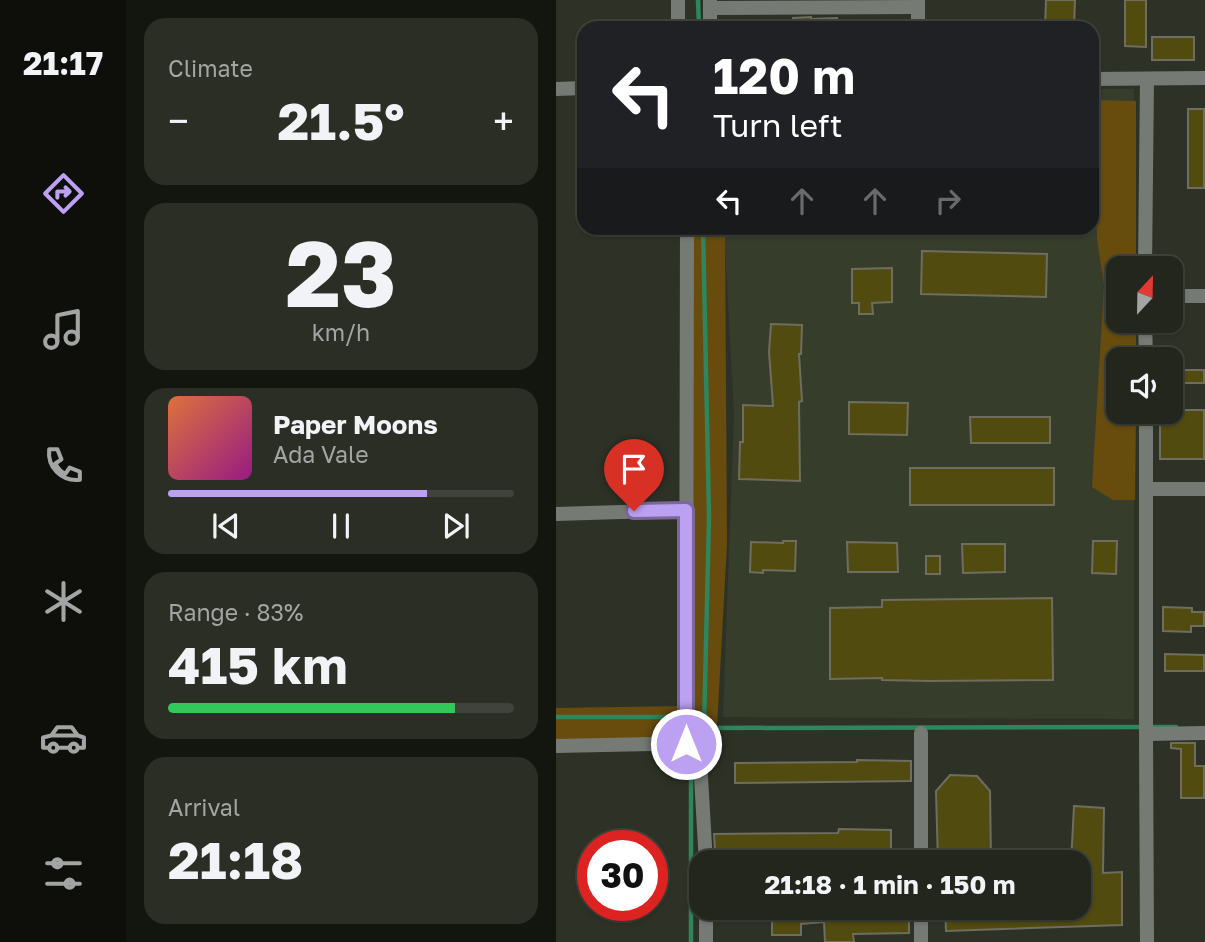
<!DOCTYPE html>
<meta charset="utf-8">
<style>
body{margin:0;font-family:"Golos Text",sans-serif;background:#2a2e25;color:#f1f3f6;height:100vh;display:flex;flex-direction:column;font-size:26px;white-space:nowrap}
*{box-sizing:border-box;margin:0}
p{font-size:23px;color:#a2a5a3}
.icon{flex:none;width:38px;height:38px;fill:none;stroke:currentColor;stroke-width:2;stroke-linecap:round;stroke-linejoin:round}
.map{position:relative;flex:1;overflow:hidden}
.panel{display:flex;flex-direction:column;gap:18px;padding:18px;background:#13150f;width:430px}
.panel>*{flex:none}
.top-card{position:absolute;left:21px;top:21px;width:522px;height:214px;border-radius:21px;box-shadow:0 2px 5px #0004,0 0 0 2px #3f433b;background:#202124;color:#fff;overflow:hidden}
.needle{width:46px;rotate:22deg}
.controls{position:absolute;left:550px;top:256px;display:grid;gap:14px}
.controls a{display:grid;place-items:center;width:77px;height:77px;border-radius:14px;background:#22261c;box-shadow:0 2px 5px #0004,0 0 0 2px #3f433b;font-size:35px}
.speed{position:absolute;left:21px;top:830px;display:flex;gap:14px;font-size:35px;font-weight:700;text-align:center}
.speed>*{display:grid;place-content:center;width:91px;height:91px;border-radius:50%;background:#22261c;box-shadow:0 2px 5px #0004,0 0 0 2px #3f433b;line-height:1}
.speed .limit{border:10px solid #d22;background:#fff;color:#111}
.pin{position:absolute;display:grid;place-items:center;width:60px;height:60px;color:#fff;margin:-72px -30px;border-radius:50% 50% 50% 0;rotate:-45deg;box-shadow:0 0 7px #0007}
.pin .icon{rotate:45deg}
.me{position:absolute;width:77px;margin:-38px;rotate:0deg;stroke-linejoin:round;filter:drop-shadow(0 0 5px #0008)}
.turn{display:flex;align-items:center;gap:24px;height:147px;padding:0 21px;font-size:32px}
.turn .icon{width:91px;height:91px;stroke-width:2.5}
.turn b{display:block;font-size:49px;line-height:60px}
.lanes{display:flex;align-items:center;height:66px;padding:0 21px;background:#0003;justify-content:center;gap:35px;direction:ltr}
.lanes .off{opacity:.35}
.big{font-size:52px;font-weight:700;line-height:1.1}
.panel .card{flex:1;display:flex;flex-direction:column;justify-content:center;gap:10px;min-width:0;padding:0 24px;border-radius:21px;background:#2a2e25}
.panel .dial{align-items:center;gap:0}
.dial b{font-size:91px;line-height:1}
.song{display:flex;align-items:center;gap:21px}
.cover{width:84px;height:84px;border-radius:10px;background:linear-gradient(135deg,hsl(20 70% 55%),hsl(310 70% 35%))}
.played{height:7px;border-radius:4px;background:linear-gradient(90deg,#bca0f2 75%,#3f433b 75%)}
.keys{display:flex;justify-content:space-around;direction:ltr}
.heat{display:flex;justify-content:space-between;align-items:center;font-size:38px;direction:ltr}
.charge{height:10px;border-radius:5px;background:linear-gradient(90deg,#34c759 83%,#3f433b 0)}
.trip{position:absolute;left:133px;top:850px;width:402px;height:70px;border-radius:21px;background:#22261c;box-shadow:0 2px 5px #0004,0 0 0 2px #3f433b;font-weight:700;line-height:70px;text-align:center}
main{display:flex;flex:1;min-height:0}
.tab-bar{display:flex;flex-direction:column;width:126px;justify-content:space-around;align-items:center;background:#0e0f0b;color:#a2a5a3}
.tab-bar .icon{width:49px;height:49px}
.tab-bar .current{color:#bca0f2}
.tab-bar b{font-size:32px;color:#f1f3f6}
.map>svg:first-child{display:block}
.built{fill:#373d2b}
.green{fill:#674c0e}
.lines{fill:none;stroke-linecap:round;stroke-linejoin:round}
.stream{stroke:#2f855e;stroke-width:4.5}
.building{fill:#524b10;stroke:#6e6d5f;stroke-width:2}
.minor{stroke:#767a75;stroke-width:14}
.route-casing{stroke:#7a689d;stroke-width:18}
.route{stroke:#bca0f2;stroke-width:12}
</style>
<main>
<nav class="tab-bar">
<b>21:17</b>
<svg class="icon current" aria-label="directions" viewBox="0 0 24 24"><path d="M12 3l9 9-9 9-9-9zM9 14v-3h6M13 9l2 2-2 2"/></svg>
<svg class="icon" aria-label="music" viewBox="0 0 24 24"><path d="M9 18V5l10-2v13"/><circle cx="6" cy="18" r="3"/><circle cx="16" cy="16" r="3"/></svg>
<svg class="icon" aria-label="phone" viewBox="0 0 24 24"><path d="M5 4h4l2 5-3 2q2 4 5 5l2-3 5 2v4C11 20 4 13 5 4z"/></svg>
<svg class="icon" aria-label="climate" viewBox="0 0 24 24"><path d="M12 3v18M4 7l16 10M4 17L20 7"/></svg>
<svg class="icon" aria-label="car" viewBox="0 0 24 24"><path d="M5 17H2v-5l4-1 3-4h7l3 4 3 1v5h-3M9 17h6M6 11h13"/><circle cx="7" cy="17" r="2"/><circle cx="17" cy="17" r="2"/></svg>
<svg class="icon" aria-label="filters" viewBox="0 0 24 24"><path d="M4 7h16M4 17h16"/><circle cx="9" cy="7" r="2"/><circle cx="15" cy="17" r="2"/></svg>
</nav>
<section class="panel">
<div class="card"><p>Climate</p>
<div class="heat"><a>−</a><b class="big">21.5°</b><a>+</a></div>
</div>
<div class="card dial"><b>23</b><p>km/h</p></div>
<div class="card">
<div class="song"><i class="cover"></i><div><b>Paper Moons</b><p>Ada Vale</p></div></div>
<div class="played"></div>
<div class="keys"><svg class="icon" aria-label="previous" viewBox="0 0 24 24"><path d="M18 5L8 12l10 7zM5 5v14"/></svg><svg class="icon" aria-label="pause" viewBox="0 0 24 24"><path d="M8 5v14M16 5v14"/></svg><svg class="icon" aria-label="next" viewBox="0 0 24 24"><path d="M6 5l10 7-10 7zM19 5v14"/></svg></div>
</div>
<div class="card"><p>Range · 83%</p><b class="big">415 km</b><div class="charge"></div></div>
<div class="card"><p>Arrival</p><b class="big">21:18</b></div>
</section>
<div class="map">
<svg width="649" height="942" viewBox="0 0 649 942">
<rect width="100%" height="100%" fill="#2e3226"/>
<polygon class="built" points="536,89 578,89 578,268 562,268 562,411 578,411 578,719 167,717 178,414 168,228 536,228"/>
<g class="green">
<polygon points="536,100 580,101 580,268 562,268 562,320 580,320 580,359 562,359 562,411 580,411 579,500 557,500 536,487 548,285 541,239 540,192 536,192"/>
<polygon points="135,228 169,228 171,543 161,728 135,729"/>
<polygon points="130,706 130,739 0,746 0,708"/>
</g>
<g class="lines">
<g class="stream">
<polyline points="142,0 143,28"/>
<polyline points="147,228 153,517 148,728"/>
<polyline points="0,717 111,717 126,715 127,717"/>
<polyline points="135,729 148,728 620,727"/>
<polyline points="135,942 135,745"/>
</g>
</g>
<g class="building">
<polygon points="490,0 519,0 518,28 489,28"/>
<polygon points="569,0 590,0 590,47 569,46"/>
<polygon points="255,17 255,19 281,18 281,28 237,28 237,18"/>
<rect x="596" y="37" width="42" height="23"/>
<rect x="632" y="109" width="16" height="79"/>
<polygon points="366,251 491,254 490,297 365,294"/>
<polygon points="336,268 336,302 316,303 317,314 303,314 303,303 296,303 296,269"/>
<polygon points="215,324 246,325 245,354 243,354 246,401 243,402 244,481 183,479 184,442 187,442 187,405 217,406 213,352"/>
<rect x="620" y="370" width="28" height="13"/>
<polygon points="293,402 352,403 351,435 293,434"/>
<polygon points="614,410 648,410 648,459 604,459 604,421 612,421 612,411"/>
<polygon points="414,417 494,417 494,443 415,443"/>
<rect x="354" y="468" width="144" height="37"/>
<polygon points="227,541 240,541 239,571 207,570 207,573 194,572 195,542 227,543"/>
<polygon points="537,541 561,541 560,574 536,573"/>
<polygon points="291,542 341,543 342,572 292,572"/>
<polygon points="406,544 449,544 449,572 407,573"/>
<rect x="370" y="556" width="14" height="18"/>
<polygon points="496,598 497,680 373,681 326,680 326,678 274,679 274,608 326,607 326,600"/>
<polygon points="607,607 636,608 636,612 648,612 648,626 635,626 635,632 607,631"/>
<polygon points="609,654 648,655 648,671 609,671"/>
<polygon points="615,743 639,743 639,766 648,766 648,798 625,798 625,749 615,748"/>
<polygon points="301,760 355,761 355,781 179,783 179,763 301,762"/>
<polygon points="394,775 421,776 434,791 435,863 382,863 380,791"/>
<polygon points="518,806 548,808 547,873 566,872 566,925 390,931 389,908 523,908 523,863 515,863"/>
<polygon points="283,829 335,830 335,863 282,863 282,849 159,850 158,834 282,833"/>
<polygon points="184,908 207,908 207,919 184,918"/>
<polygon points="259,908 353,908 353,933 297,934 298,942 269,942 268,922 245,924 245,935 216,935 216,914 258,914"/>
</g>
<g class="lines">
<g class="minor">
<polyline points="122,0 122,28"/>
<polyline points="154,8 362,7"/>
<polyline points="154,28 154,1"/>
<polyline points="362,28 362,0"/>
<polyline points="536,79 649,78"/>
<polyline points="0,89 28,88"/>
<polyline points="589,268 591,79"/>
<polyline points="614,296 649,296"/>
<polyline points="589,320 590,359"/>
<polyline points="590,411 590,734 591,942"/>
<polyline points="591,489 649,489"/>
<polyline points="0,514 130,510"/>
<polyline points="590,734 649,733"/>
<polyline points="130,744 131,228"/>
<polyline points="0,746 143,743 150,863"/>
<polyline points="365,863 365,733"/>
<polyline points="150,942 150,908"/>
<polyline points="365,942 365,908"/>
</g>
</g>
<g class="lines">
<g class="route-casing">
<polyline id="route" points="78,511 130,510 130,744"/>
</g>
<use href="#route" class="route"/>
</g>
</svg>
<div class="controls">
<a><svg class="needle" viewBox="-14 -14 28 28"><path d="M0-13l5 13h-10z" fill="#e53935"/><path d="M0 13l5-13h-10z" fill="#a2a5a3"/></svg></a>
<a><svg class="icon" aria-label="sound" viewBox="0 0 24 24"><path d="M4 9h4l5-4v14l-5-4H4zM17 9q2 3 0 6"/></svg></a>
</div>
<div class="speed"><div class="limit">30</div></div>
<div class="pin" style="left:78px;top:511px;background:#d93025"><svg class="icon" aria-label="arrive" viewBox="0 0 24 24"><path d="M6 21V4h12l-3 4 3 4H6"/></svg></div>
<svg class="me" style="left:130px;top:744px" viewBox="-20 -20 40 40"><circle r="17" fill="#bca0f2" stroke="#fff" stroke-width="3"/><path d="M0-11L8 9 0 5-8 9z" fill="#fff"/></svg>
<div class="trip">21:18 · 1 min · 150 m</div>
<div class="top-card">
<div class="turn"><svg class="icon" aria-label="left" viewBox="0 0 24 24"><path d="M17 20v-9H6M10 6l-5 5 5 5"/></svg><div><b>120 m</b>Turn left</div></div>
<div class="lanes"><svg class="icon" aria-label="left" viewBox="0 0 24 24"><path d="M17 20v-9H6M10 6l-5 5 5 5"/></svg><svg class="icon off" aria-label="ahead" viewBox="0 0 24 24"><path d="M12 20V5M6 11l6-6 6 6"/></svg><svg class="icon off" aria-label="ahead" viewBox="0 0 24 24"><path d="M12 20V5M6 11l6-6 6 6"/></svg><svg class="icon off" aria-label="right" viewBox="0 0 24 24"><path d="M7 20v-9h11M14 6l5 5-5 5"/></svg></div>
</div>
</div>
</main>
